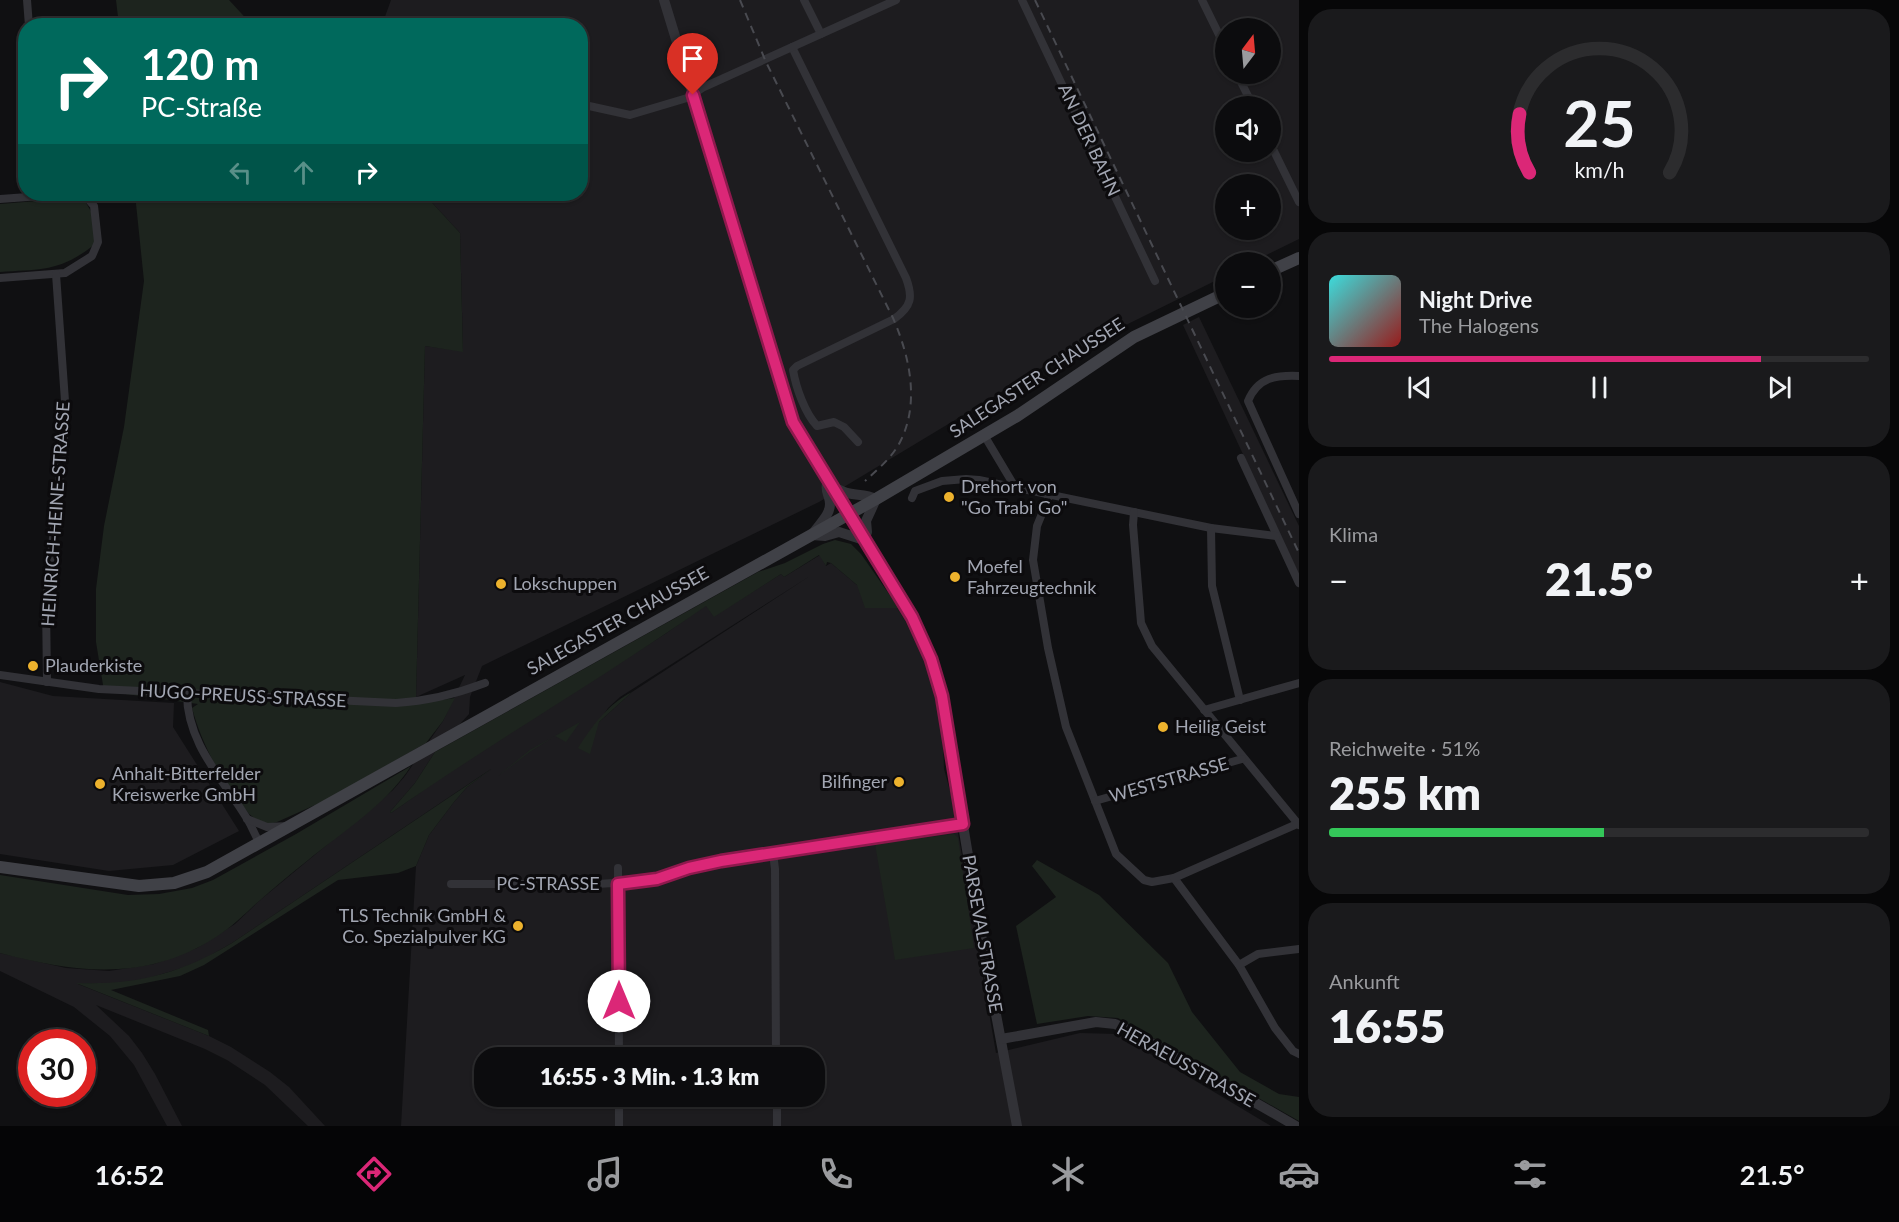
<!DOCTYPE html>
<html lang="de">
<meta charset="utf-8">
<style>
body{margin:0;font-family:Lato,sans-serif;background:#1a1a1c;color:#f1f3f6;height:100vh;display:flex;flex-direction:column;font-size:22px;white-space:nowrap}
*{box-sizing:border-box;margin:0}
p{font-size:20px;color:#9a9b9e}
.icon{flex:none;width:33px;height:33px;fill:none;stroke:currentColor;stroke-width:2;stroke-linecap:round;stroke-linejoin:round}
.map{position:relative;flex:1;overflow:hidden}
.details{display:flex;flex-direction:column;gap:9px;padding:9px;background:#070708;width:600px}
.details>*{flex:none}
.guide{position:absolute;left:18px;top:18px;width:570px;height:183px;border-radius:24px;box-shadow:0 2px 4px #0004,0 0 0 2px #2c2c2e;background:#00695c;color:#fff;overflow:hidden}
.needle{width:39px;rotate:16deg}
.tools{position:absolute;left:1215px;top:18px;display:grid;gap:12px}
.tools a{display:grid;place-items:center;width:66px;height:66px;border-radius:50%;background:#0c0c0e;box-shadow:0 2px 4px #0004,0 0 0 2px #2c2c2e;font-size:30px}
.speed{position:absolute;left:18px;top:1029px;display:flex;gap:12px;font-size:30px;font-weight:700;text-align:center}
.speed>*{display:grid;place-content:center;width:78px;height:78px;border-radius:50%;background:#0c0c0e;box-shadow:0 2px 4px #0004,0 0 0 2px #2c2c2e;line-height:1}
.speed .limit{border:9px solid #d22;background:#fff;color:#111}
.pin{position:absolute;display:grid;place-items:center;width:51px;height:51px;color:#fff;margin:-62px -26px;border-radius:50% 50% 50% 0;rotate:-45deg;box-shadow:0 0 6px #0007}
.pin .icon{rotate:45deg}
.me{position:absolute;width:66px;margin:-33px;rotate:0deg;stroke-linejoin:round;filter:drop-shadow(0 0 4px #0008)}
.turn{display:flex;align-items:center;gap:21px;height:126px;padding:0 24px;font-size:27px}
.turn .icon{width:78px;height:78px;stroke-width:2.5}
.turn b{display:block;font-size:42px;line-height:51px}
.lanes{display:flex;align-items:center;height:57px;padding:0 24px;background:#0003;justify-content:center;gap:30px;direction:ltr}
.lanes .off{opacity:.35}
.big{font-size:45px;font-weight:800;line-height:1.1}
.details .tile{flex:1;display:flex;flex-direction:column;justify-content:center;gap:9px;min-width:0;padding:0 21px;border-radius:24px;background:#1a1a1c}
.details .dial{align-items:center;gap:0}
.dial svg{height:156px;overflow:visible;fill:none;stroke:#2c2c2e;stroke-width:7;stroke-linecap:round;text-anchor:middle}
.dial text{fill:#f1f3f6;stroke:none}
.song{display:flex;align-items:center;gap:18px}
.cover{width:72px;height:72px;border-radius:9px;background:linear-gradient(135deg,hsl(180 70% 55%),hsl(0 70% 35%))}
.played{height:6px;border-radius:3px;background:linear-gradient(90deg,#db2777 80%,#2c2c2e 80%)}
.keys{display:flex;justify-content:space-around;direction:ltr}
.heat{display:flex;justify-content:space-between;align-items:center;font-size:33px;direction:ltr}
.charge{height:9px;border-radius:4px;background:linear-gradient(90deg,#34c759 51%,#2c2c2e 0)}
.trip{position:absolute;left:474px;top:1047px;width:351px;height:60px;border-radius:24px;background:#0c0c0e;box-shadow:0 2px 4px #0004,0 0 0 2px #2c2c2e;font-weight:800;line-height:60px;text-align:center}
.tab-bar{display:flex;height:96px;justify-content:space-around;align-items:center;background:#050506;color:#9a9b9e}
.tab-bar .icon{width:42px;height:42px}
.tab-bar .on{color:#db2777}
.tab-bar b{font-size:27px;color:#f1f3f6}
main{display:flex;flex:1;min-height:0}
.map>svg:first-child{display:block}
.built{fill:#1d1c1f;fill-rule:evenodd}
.green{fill:#1d241e}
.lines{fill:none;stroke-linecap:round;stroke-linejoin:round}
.minor{stroke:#323237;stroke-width:8}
.tertiary{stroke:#323237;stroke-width:10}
.secondary{stroke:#404147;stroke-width:12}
.rail{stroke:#494a50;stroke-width:2;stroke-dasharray:8 6;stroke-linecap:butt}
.route-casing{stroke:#8e194d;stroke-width:15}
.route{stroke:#db2777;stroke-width:10}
.poi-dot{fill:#edb22d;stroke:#0c0b0d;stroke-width:2}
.labels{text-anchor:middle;stroke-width:6;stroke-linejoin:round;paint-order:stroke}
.street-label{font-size:18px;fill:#a2a6b2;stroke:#0c0b0d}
.poi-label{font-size:18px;fill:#a2a6b2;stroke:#0c0b0d;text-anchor:start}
</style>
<main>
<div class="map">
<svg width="1299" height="1126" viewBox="0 0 1299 1126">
<rect width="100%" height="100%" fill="#101012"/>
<g class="built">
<path d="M391 0H1299V239L1252 262H1226L1225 276 1053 361 819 502 482 666 470 697 469 714 435 752 415 783 390 812 391 813 452 770 665 634 706 605 714 616 781 574 784 577 820 555 826 566 831 563 857 585 897 608 918 642 933 685 943 741 944 769 952 798 996 1053 1080 1033 1117 1034 1271 1126H401L416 866 429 835 454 802 467 787 491 769 232 943 211 955 192 965 149 978 126 983 78 984 209 1036 231 1047 270 1072 289 1087 325 1126H308L265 1085 227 1060 205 1049 96 1005 129 1036 142 1053 155 1074 182 1126H167L134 1065 110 1036 74 1007 0 971V953L66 968 109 971 154 964 197 948 235 924 259 901 393 790 405 776 443 721 465 675 416 697 425 346 463 351 460 233 424 194H580V26L382 25ZM1226 28H1270V74H1226ZM1226 106H1270V152H1226ZM1226 184H1270V230H1226ZM810 576 632 692 599 722 608 708 620 697ZM484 1058H814V1096H484Z"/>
<polygon points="1199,317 1299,526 1299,575 1183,325"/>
<polygon points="0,682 53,696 174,703 173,727 239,831 173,865 109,871 0,854"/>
</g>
<g class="green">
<polygon points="116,0 229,0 252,25 119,25"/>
<path d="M135 194H424L460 233 463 352 425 346 416 697 419 703 455 698 443 721 426 743 324 801 277 822 270 824 257 820 249 814C223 782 203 748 192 708L198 704 104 691 96 642V589L104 526 124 427 144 281Z"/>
<path d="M74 198 86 203 92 213 95 244C60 272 42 269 0 272V204Z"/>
<path d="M835 540 851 544 861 554 903 614 918 642 897 608H865L857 585 831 563 827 562 826 566 819 555 784 577 781 574 714 617 706 606C603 678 494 741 391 813L390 812 415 783 435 752 758 572 785 563 823 544Z"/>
<path d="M632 692 599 722 590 754 578 748C592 726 608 704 632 692Z"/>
<polygon points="580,722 566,742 555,736 531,751 498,776 530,750"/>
<path d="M411 766C386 805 342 832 307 861 290 874 274 888 258 902 244 915 232 927 216 937 147 982 75 973 0 953V875L128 895 159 894 192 888 213 880 296 834Z"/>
<path d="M493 768 467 787 454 802 429 835 416 866 398 873 338 880 204 965 180 976 111 990 208 1030 209 1036 76 983C138 985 179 974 232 943Z"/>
<polygon points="954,834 958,838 974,948 895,960 875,844"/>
<polygon points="1037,860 1099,895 1168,963 1192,1012 1240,1072 1279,1094 1299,1097 1299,1121 1118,1018 1088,1016 1037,1024 1016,926 1056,897 1032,866"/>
</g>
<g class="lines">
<g class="minor">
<polyline points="27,0 29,26"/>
<polyline points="804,0 821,34"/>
<polyline points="1022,0 1155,281"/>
<polyline points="1202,0 1226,49"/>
<path d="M792 47 906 278C913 297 912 306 894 319L797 366 793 370C796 388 805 413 817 426L834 422 844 427 858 442"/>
<polyline points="1237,74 1253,106"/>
<polyline points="580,104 630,115 687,98 704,87 896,0"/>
<polyline points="1270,143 1299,202"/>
<polyline points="0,199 69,194 80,195 88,199 94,206 98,242 92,256 65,273 0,278"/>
<path d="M1299 376C1276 375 1258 377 1248 401L1299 514"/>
<polyline points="984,435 1015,487"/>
<polyline points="1241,458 1299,583"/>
<polyline points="1050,494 1037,526 1033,560 1048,648 1066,727 1116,854 1144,880 1152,882 1174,878 1239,965 1275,1028 1293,1051 1299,1054"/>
<polyline points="912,498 915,491 942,481 966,479 979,480 1211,528 1276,536"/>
<polyline points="1134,512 1133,525 1141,623 1152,646 1299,825"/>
<polyline points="1211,528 1212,586 1240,700"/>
<path d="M0 675 99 689 396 703C428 701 456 694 485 683"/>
<polyline points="47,682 46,604 66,415 56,274"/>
<path d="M187 694C187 745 225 781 249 822 253 829 255 836 260 843"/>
<polyline points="1204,710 1299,683"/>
<polyline points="1095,801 1242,759"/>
<polyline points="247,819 267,827 289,826"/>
<polyline points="773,853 775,869 776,1058"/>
<polyline points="618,868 619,1058"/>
<polyline points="1174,878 1297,824"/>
<polyline points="451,884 597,884 648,881 698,865 963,824"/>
<polyline points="1239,965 1258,954 1299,949"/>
<polyline points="619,1096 619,1126"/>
<polyline points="777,1096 777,1126"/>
</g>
<g class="tertiary">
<polyline points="664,0 793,422 916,625 934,668 944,710 982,940 1017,1126"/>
<path d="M827 484C825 492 830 496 830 504 830 516 818 525 812 535L825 536 839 532 864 540"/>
<path d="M833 486C848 498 861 492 876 499L866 521 867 532 864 540"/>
<polyline points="1001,1039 1096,1022 1115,1024 1132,1032 1296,1126"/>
</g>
<g class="secondary">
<polyline points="1270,271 1299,258"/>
<polyline points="0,867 139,886 174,883 207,872 876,499 1017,416 1134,337 1226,293"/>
</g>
<g class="rail">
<path d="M740 0 766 62 893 318C909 355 920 401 901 440 893 457 878 469 865 481"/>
<polyline points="1035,0 1299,553"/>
</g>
</g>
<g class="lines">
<g class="route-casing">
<polyline id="route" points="619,1001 618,884 657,879 689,868 721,861 963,824 942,696 931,659 912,617 793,422 693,95"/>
</g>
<use href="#route" class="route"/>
</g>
<g class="poi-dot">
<circle cx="949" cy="497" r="6"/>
<circle cx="955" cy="577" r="6"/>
<circle cx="501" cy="584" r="6"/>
<circle cx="33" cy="666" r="6"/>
<circle cx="1163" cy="727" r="6"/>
<circle cx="899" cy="782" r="6"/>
<circle cx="100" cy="784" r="6"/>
<circle cx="518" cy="926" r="6"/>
</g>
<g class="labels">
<g class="street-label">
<text transform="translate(1089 140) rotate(65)" y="6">AN DER BAHN</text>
<text transform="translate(1037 378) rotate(-33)" y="6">SALEGASTER CHAUSSEE</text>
<text transform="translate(56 514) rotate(-86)" y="6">HEINRICH-HEINE-STRASSE</text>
<text transform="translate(618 621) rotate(-29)" y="6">SALEGASTER CHAUSSEE</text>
<text transform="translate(243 696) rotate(3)" y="6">HUGO-PREUSS-STRASSE</text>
<text transform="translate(1169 780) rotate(-16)" y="6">WESTSTRASSE</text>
<text x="548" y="890">PC-STRASSE</text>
<text transform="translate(982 934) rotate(80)" y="6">PARSEVALSTRASSE</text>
<text transform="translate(1186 1065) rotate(29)" y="6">HERAEUSSTRASSE</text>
</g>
<g class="poi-label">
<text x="961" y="493">Drehort von<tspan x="961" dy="21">"Go Trabi Go"</tspan></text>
<text x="967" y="573">Moefel<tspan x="967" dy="21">Fahrzeugtechnik</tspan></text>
<text x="513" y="590">Lokschuppen</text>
<text x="45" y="672">Plauderkiste</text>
<text x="1175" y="733">Heilig Geist</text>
<text x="112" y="780">Anhalt-Bitterfelder<tspan x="112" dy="21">Kreiswerke GmbH</tspan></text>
<text x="887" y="788" text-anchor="end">Bilfinger</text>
<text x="506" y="922" text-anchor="end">TLS Technik GmbH &amp;<tspan x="506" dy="21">Co. Spezialpulver KG</tspan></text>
</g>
</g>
</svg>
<div class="tools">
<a><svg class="needle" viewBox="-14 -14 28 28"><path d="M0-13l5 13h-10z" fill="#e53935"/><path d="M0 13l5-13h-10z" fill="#9a9b9e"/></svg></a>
<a><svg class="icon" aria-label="sound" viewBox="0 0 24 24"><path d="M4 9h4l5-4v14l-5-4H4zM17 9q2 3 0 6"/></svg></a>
<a>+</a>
<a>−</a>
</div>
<div class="speed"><div class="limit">30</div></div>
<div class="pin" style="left:693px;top:95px;background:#d93025"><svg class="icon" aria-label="arrive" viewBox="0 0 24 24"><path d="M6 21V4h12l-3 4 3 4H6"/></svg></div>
<svg class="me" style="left:619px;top:1001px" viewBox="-20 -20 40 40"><circle r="19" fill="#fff"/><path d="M0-13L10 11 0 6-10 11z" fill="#db2777"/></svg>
<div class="trip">16:55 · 3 Min. · 1.3 km</div>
<div class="guide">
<div class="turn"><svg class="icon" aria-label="right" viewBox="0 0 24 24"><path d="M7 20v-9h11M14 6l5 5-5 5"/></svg><div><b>120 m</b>PC-Straße</div></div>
<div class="lanes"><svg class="icon off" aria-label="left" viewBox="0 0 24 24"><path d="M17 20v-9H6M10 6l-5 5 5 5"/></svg><svg class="icon off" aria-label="ahead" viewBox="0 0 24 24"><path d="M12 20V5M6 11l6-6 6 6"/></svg><svg class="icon" aria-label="right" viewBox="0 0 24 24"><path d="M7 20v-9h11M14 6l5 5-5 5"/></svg></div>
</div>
</div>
<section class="details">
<div class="tile dial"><svg viewBox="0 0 100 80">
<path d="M14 69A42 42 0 1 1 86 69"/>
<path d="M14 69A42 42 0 0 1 9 39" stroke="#db2777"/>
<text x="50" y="56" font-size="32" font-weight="700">25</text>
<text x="50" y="72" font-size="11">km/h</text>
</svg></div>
<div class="tile">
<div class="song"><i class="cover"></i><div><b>Night Drive</b><p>The Halogens</p></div></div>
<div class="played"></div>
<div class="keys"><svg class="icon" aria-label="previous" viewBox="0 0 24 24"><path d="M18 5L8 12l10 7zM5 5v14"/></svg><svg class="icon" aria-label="pause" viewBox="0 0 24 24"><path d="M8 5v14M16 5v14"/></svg><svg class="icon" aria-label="next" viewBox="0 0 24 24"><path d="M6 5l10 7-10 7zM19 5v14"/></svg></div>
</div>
<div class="tile"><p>Klima</p>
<div class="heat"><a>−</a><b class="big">21.5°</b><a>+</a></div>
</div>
<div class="tile"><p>Reichweite · 51%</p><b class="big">255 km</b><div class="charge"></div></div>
<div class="tile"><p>Ankunft</p><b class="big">16:55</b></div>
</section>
</main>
<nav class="tab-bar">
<b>16:52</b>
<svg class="icon on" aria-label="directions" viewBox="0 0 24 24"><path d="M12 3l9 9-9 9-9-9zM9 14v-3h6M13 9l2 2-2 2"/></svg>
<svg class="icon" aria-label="music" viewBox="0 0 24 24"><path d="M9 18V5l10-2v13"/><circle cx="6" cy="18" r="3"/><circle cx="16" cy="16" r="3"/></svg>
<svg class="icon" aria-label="phone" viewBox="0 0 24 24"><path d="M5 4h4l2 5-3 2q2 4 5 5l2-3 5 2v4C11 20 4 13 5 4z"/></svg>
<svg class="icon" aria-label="climate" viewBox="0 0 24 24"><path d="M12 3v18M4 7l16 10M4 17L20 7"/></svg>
<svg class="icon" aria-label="car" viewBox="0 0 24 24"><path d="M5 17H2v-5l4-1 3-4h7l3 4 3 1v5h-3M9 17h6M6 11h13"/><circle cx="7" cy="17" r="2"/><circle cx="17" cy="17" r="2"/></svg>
<svg class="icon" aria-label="filters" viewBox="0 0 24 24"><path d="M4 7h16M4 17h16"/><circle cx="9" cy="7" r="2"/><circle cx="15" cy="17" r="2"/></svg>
<b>21.5°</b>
</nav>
